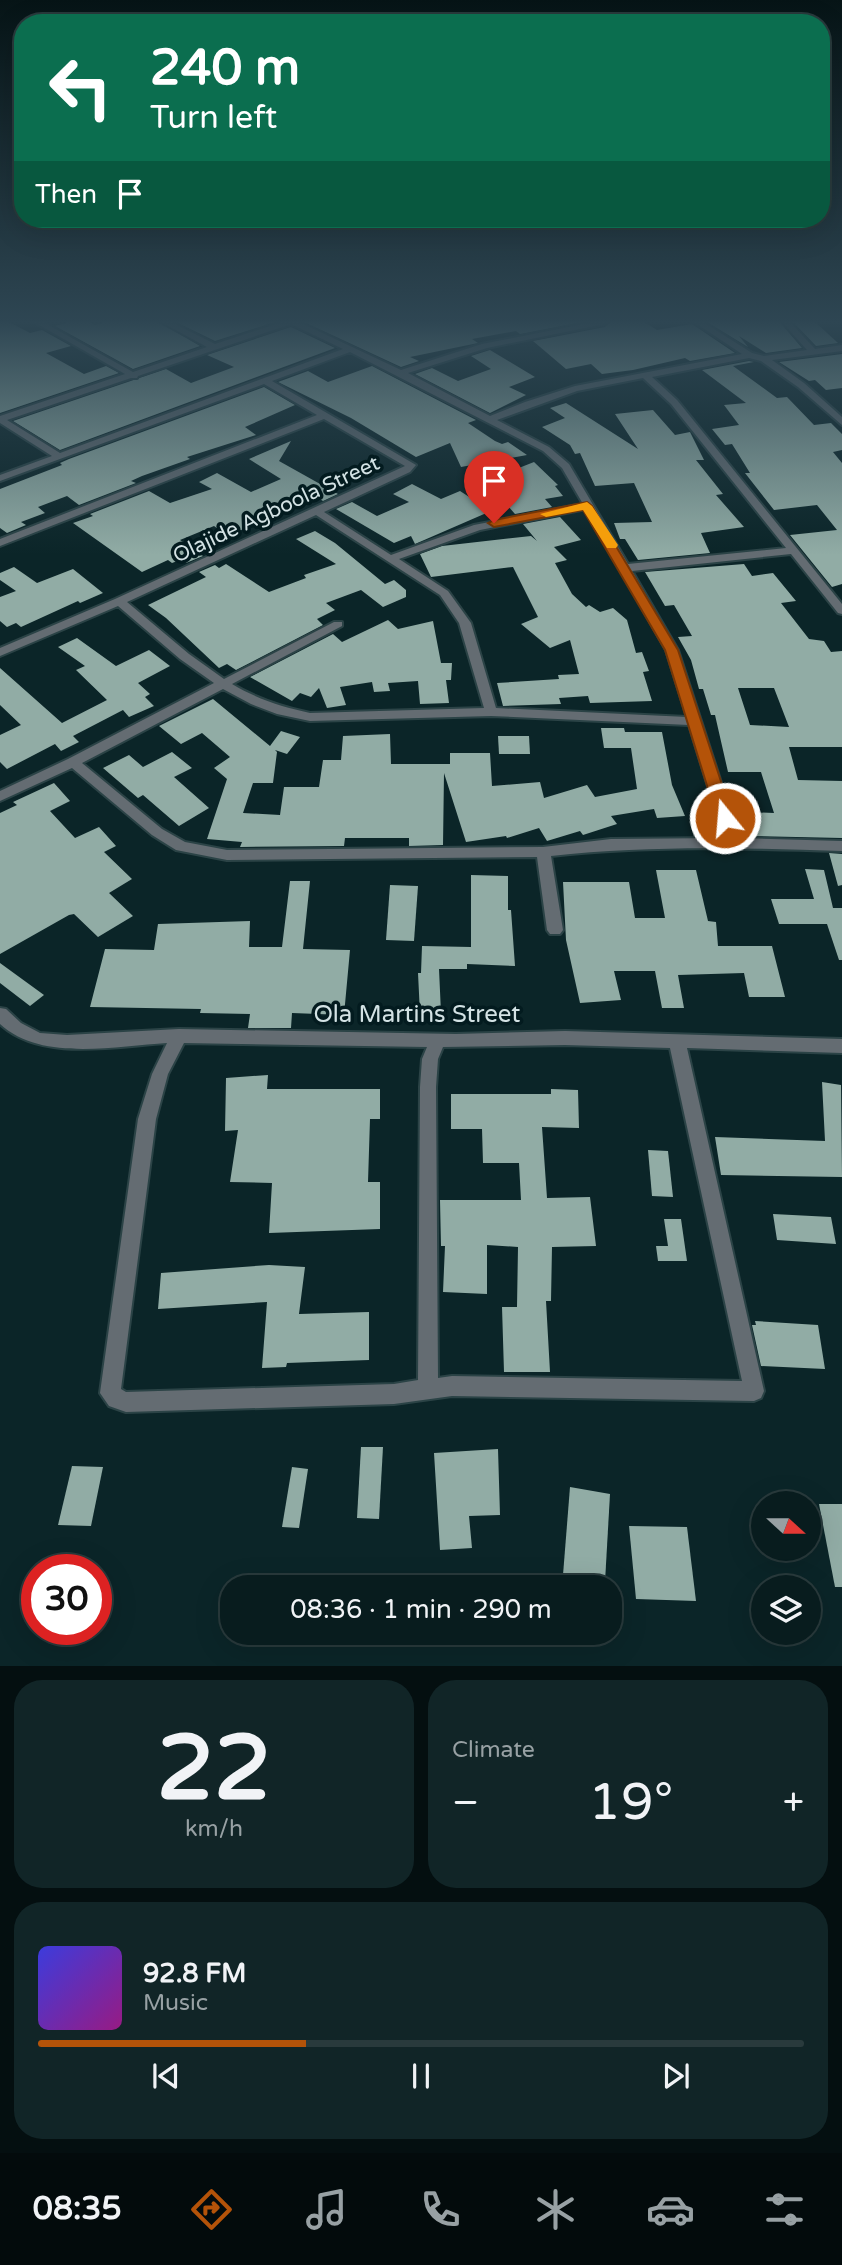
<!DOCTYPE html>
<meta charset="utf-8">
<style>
body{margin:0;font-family:"Varela Round",sans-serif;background:#112527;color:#f1f3f6;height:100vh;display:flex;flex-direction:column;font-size:26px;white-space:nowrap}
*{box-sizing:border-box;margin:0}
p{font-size:23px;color:#98a1a4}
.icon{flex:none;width:38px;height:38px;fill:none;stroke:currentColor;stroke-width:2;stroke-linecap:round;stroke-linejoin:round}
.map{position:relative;height:1666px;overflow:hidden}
.drawer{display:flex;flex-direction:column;gap:14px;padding:14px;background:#040f10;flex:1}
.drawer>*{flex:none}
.guide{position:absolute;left:14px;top:14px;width:816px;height:214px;border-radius:28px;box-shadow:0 7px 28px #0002,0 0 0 2px #293a3c;background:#0b6e4f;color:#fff;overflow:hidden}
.needle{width:46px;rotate:111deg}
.buttons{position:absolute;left:751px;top:1491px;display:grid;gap:14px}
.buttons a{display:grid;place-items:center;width:70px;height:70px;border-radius:50%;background:#081c1e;box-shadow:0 7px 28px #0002,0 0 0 2px #293a3c;font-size:35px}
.speed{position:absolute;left:21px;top:1554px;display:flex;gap:14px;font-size:35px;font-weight:700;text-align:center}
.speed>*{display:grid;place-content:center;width:91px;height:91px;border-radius:50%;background:#081c1e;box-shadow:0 7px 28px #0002,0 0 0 2px #293a3c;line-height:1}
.speed .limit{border:10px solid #d22;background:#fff;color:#111}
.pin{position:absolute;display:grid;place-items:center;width:60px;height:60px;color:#fff;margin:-72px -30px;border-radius:50% 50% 50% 0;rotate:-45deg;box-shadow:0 0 7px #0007}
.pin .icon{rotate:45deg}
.me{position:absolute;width:77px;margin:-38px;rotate:343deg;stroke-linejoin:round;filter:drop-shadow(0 0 5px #0008)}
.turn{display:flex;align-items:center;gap:24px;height:147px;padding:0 21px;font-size:32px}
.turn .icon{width:91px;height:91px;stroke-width:2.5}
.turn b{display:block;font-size:49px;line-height:60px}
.then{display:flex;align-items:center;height:66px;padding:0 21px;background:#0003;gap:14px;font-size:26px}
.big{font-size:52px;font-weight:600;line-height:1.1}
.drawer .widget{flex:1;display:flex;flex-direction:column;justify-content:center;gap:10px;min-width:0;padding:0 24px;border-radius:28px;background:#112527}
.drawer .dial{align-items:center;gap:0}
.dial b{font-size:91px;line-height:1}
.song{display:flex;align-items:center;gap:21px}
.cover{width:84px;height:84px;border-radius:10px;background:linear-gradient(135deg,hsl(240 70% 55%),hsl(310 70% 35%))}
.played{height:7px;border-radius:4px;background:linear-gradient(90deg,#b45309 35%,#293a3c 35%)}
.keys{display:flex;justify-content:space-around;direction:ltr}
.heat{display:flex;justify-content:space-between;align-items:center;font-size:38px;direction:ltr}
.drawer .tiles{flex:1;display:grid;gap:14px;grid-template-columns:1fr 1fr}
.widget:last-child{grid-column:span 2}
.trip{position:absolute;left:220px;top:1575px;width:402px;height:70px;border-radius:28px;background:#081c1e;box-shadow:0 7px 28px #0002,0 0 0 2px #293a3c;font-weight:600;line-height:70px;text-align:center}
.tab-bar{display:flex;height:112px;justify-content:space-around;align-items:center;background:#030b0c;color:#98a1a4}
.tab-bar .icon{width:49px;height:49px}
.tab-bar .on{color:#b45309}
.tab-bar b{font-size:32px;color:#f1f3f6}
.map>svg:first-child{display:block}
.building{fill:#91aca5;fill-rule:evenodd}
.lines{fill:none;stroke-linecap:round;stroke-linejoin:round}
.minor-casing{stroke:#2b4346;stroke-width:4}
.minor{fill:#646c72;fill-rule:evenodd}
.route{fill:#b45309;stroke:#753606;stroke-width:2}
.slow{fill:#f59e0b}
.labels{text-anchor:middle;stroke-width:7;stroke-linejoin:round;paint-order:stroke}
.far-street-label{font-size:21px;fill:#d3e2e4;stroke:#031b1f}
.street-label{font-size:24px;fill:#d3e2e4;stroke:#031b1f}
</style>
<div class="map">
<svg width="842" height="1667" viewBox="0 0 842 1667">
<rect width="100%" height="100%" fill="#0b2528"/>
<g class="building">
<polygon points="0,322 9,322 30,333 42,330 71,346 46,353 84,374 106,366 119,373 0,413"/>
<polygon points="69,322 90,322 95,325 105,322 159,322 200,346 133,369 55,326"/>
<polygon points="176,322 275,322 215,341"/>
<polygon points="304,322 582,322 520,334 516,331 472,339 478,343 410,357 419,361 401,367"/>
<polygon points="610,322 644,322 657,330 692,324 735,353 690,361 685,358 633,370 602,374 591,364 566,369 533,341 605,327"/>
<polygon points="707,322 780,322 802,348 766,353 739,336 748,347"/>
<polygon points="793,322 815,322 838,343 816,346"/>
<polygon points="291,327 335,348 60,450 13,421 166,369 191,383 234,367 207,355"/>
<polygon points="490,350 535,377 509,387 526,395 490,413 415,374 432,368 458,381 491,369 471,356"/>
<polygon points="842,354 842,388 826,390 815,380 809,381 779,362"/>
<polygon points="749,361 754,362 733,366 777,398 787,397 814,425 831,423 842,434 842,450 833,452 842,463 842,584 832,587 790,535 837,530 817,505 774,510 745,473 750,473 732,444 725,445 712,429 739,425 724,405 746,403 702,370"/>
<polygon points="372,366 476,420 468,423 495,441 502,444 508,442 527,455 461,467 450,443 416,457 351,418 278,382 308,371 328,382"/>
<polygon points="264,387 295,405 245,427 256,435 187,457 190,459 142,476 131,481 136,483 79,505 67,496 38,507 45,513 21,522 26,525 7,533 0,528 0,489 62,465 60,463 69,459"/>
<polygon points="566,403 638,449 615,414 653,410 675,435 690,432 704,460 696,460 723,494 716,495 744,527 701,533 710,553 638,560 625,539 620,539 614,523 652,522 634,483 595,486 580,453 575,454 570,445 542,427 565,418 550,408"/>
<polygon points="291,441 279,461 338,494 323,501 315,496 228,536 214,526 180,540 203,556 186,563 180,560 172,563 168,560 142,572 73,523 93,516 90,514 149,491 170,503 212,489 199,482 217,473 251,492 281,479 249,459"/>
<polygon points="534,462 558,485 555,486 563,496 545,499 552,507 515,514 486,481"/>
<polygon points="412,484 441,499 460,491 491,511 415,544 411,536 394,543 336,509 352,502 377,516 409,502 393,494"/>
<polygon points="560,517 581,540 554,547 567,560 555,563 572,594 586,607 589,605 600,612 613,608 627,620 636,653 642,652 649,671 643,672 652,701 590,703 588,696 559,698 561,704 503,706 497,683 559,679 558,675 579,674 570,640 550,648 521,624 538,617 513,567 431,577 420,554 442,546 531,536 537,541 523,524"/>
<polygon points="315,531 335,543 385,584 394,580 406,590 406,597 383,607 361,590 326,603 335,610 317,619 323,625 236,670 227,664 219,668 166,618 148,605 206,577 199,572 215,565 219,568 226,564 269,592 306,578 304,575 336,564 296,539"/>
<path d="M744 564 752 576 773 573 796 601 781 603 809 639 824 641 831 652 842 651V747H789L798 780 842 781V838L750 836 746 812 774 813 761 772H728L715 715H711L703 689H699L691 660 678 637 692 636 674 605 665 606 645 572ZM738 688H774L789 727 750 725Z"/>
<polygon points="14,567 37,583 73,569 103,593 80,603 78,601 21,627 16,623 7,627 0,621 0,597 16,591 0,580 0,573"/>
<polygon points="388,620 398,629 433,621 441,663 452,663 451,680 446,680 449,703 420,704 418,681 388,683 390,691 374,692 372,682 340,687 346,705 327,708 319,688 311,697 300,693 292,701 250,677 333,634 342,642"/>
<polygon points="77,638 116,666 149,650 170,666 138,683 150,694 145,697 154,706 129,717 123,710 73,736 79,742 61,751 55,744 7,769 0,762 0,735 21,725 0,705 0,668 62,723 107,700 76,670 85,666 58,647"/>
<polygon points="213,699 270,746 281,731 300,737 287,754 275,750 277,752 273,783 253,783 243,813 280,815 284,787 319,787 323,760 341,760 343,736 390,734 391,764 450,764 450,753 490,753 492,786 540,782 544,798 587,785 595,797 637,789 631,748 604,748 601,728 624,728 625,732 662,732 672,785 685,816 657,818 654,809 611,816 617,824 583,835 580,831 547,841 539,828 507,838 506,836 466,842 444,773 443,845 409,846 409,838 345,838 344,846 240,847 242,842 207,839 227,779 214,768 230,757 202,733 181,744 159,726"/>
<polygon points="498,736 529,736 530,754 499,754"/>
<polygon points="172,752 192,768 174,777 209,808 179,826 143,795 138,798 103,768 129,755 143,767"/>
<polygon points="54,783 70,801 50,811 75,838 99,827 116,846 104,852 132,879 109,893 133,916 98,937 74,914 69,915 0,954 0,813 17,805 13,802"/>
<polygon points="829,853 842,854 842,885 838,886"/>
<polygon points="805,869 824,870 833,908 842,908 842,960 839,960 827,924 779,924 771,899 814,899"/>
<polygon points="656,870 696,870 708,921 716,922 718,946 772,946 785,997 749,997 744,973 678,975 684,1008 662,1008 655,971 614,971 621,1000 580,1003 566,940 563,882 629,882 635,918 665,918"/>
<polygon points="471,875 508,876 508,910 511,910 515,966 467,964 467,969 439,969 441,1013 420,1014 418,973 421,973 422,946 471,947"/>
<polygon points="290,881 310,881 303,949 350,950 344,1015 292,1013 291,1028 248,1028 250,1014 200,1013 201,1009 90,1007 105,949 154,950 158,924 250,921 249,947 282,947"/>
<polygon points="390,885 418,886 414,941 386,940"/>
<polygon points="0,963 44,995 30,1006 0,983"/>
<polygon points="268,1075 267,1089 380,1089 380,1119 370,1119 368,1182 380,1182 380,1229 269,1233 272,1183 230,1182 238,1130 225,1131 226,1078"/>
<polygon points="822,1082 841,1085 842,1177 721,1175 715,1137 825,1141"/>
<polygon points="551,1089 578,1090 579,1128 542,1127 547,1198 590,1197 596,1246 552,1247 551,1301 546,1301 550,1372 504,1372 502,1307 517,1307 518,1247 487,1245 487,1294 443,1292 445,1246 441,1246 440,1200 521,1200 519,1163 483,1163 482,1129 451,1129 451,1094 551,1094"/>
<polygon points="648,1150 668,1151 673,1197 652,1196"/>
<polygon points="773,1214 831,1217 836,1244 777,1240"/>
<polygon points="664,1219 681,1219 687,1261 658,1261 656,1246 668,1246"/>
<polygon points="269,1265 305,1267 299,1314 369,1312 369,1360 287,1363 286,1367 262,1368 267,1302 158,1309 161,1273"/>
<polygon points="755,1321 818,1325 825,1369 761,1366 752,1325 756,1325"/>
<polygon points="361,1447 383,1447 379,1519 357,1518"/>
<polygon points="498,1449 500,1515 469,1516 472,1548 440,1550 434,1453"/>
<polygon points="72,1466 103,1467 91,1526 58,1525"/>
<polygon points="292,1467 308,1469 299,1528 282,1527"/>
<polygon points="570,1487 610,1494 605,1582 563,1575"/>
<polygon points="819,1504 842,1504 842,1587 835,1587"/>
<polygon points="629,1526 687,1527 696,1601 636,1599"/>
</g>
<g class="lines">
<g class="minor-casing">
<g id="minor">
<path d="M34 322H43L133 372 207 347 161 322H171L215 344 282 322H299L401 370 482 344 594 322H608L604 324 487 348 408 373 490 416 525 402 575 386 742 354 694 322H703L752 353 764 356 807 350 782 322H790L815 349 842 345V351L772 360 804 383 842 417V425L798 387 761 361 749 358 652 377 677 400 842 604V614L838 613 791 554 632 571 678 650 739 838 842 841V851C745 848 648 845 551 856L563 930 560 934H550L547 930 537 857 227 860 176 850 152 835 72 768 0 801V791L68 759 214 683 180 659 118 606 0 656V648L115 599 405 466 324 419 0 546V539L317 415 264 384 0 481V475L52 456 0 423V416L125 374ZM291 324 343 349 60 453 7 420 131 378H137L138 376ZM350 352 543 451 562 468 583 504 474 525 391 555 324 512 410 472 416 465 272 381ZM643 378 671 404 786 548 628 564 569 464 549 447 497 420 577 391ZM586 509 666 650 687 717 496 708 471 623 448 591 399 559 480 530ZM316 515 440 595 459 623 484 708 310 713C282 707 257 699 232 684L342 626V622H334L224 679 189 654 127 602ZM223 689 251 704 277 714 310 721 491 716 689 725 724 838 611 839 543 847 227 850 185 842 162 829 82 763Z"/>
<path d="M0 1008 6 1009 21 1023 40 1033 67 1035 179 1029 456 1034 565 1031 842 1039V1053L687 1048 764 1391 761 1398 754 1401 452 1396 394 1404 126 1412 109 1406 100 1393 138 1119 152 1074 167 1043C115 1046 41 1062 0 1024ZM184 1043 427 1047 422 1059 420 1087 418 1380 394 1384 126 1392 121 1389 156 1119 168 1074ZM565 1045 670 1048 742 1381 452 1376 438 1378 436 1087 438 1059 443 1047Z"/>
</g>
</g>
<use href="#minor" class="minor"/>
</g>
<linearGradient id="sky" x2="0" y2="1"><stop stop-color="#061416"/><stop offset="0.58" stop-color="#2e4653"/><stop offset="1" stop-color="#2e4653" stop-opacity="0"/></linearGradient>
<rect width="842" height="555" fill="url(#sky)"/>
<polygon class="route" points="587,502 592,506 678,650 733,818 731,822 725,824 717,818 665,650 583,510 494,527 488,523 494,520"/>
<polygon class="slow" points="587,502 592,506 618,545 616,548 607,548 583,510 546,517 540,514"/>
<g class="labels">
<g class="far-street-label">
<text transform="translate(276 509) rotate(-25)" y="7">Olajide Agboola Street</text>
</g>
<g class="street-label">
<text x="417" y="1022">Ola Martins Street</text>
</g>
</g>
</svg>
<div class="buttons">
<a><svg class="needle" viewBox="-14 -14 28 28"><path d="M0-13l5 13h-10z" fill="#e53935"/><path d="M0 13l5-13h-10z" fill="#98a1a4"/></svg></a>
<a><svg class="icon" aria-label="layers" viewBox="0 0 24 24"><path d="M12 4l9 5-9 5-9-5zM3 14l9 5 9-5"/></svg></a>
</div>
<div class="speed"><div class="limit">30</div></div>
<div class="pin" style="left:494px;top:523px;background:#d93025"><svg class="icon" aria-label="arrive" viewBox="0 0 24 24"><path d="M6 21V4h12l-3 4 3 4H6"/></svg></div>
<svg class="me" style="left:725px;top:818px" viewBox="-20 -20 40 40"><circle r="17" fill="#b45309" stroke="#fff" stroke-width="3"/><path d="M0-11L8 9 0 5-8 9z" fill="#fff"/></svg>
<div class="trip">08:36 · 1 min · 290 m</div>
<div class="guide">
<div class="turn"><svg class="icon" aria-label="left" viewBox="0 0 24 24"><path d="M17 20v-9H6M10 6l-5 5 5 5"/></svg><div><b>240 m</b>Turn left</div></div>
<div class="then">Then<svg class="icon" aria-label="arrive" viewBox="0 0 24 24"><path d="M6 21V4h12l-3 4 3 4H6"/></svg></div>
</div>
</div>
<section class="drawer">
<div class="tiles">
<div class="widget dial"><b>22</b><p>km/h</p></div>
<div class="widget"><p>Climate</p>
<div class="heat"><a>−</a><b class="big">19°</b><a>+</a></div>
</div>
<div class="widget">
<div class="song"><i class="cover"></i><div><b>92.8 FM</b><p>Music</p></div></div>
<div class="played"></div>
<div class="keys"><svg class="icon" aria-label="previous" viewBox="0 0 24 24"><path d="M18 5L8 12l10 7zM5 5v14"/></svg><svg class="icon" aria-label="pause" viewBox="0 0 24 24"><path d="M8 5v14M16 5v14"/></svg><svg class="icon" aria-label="next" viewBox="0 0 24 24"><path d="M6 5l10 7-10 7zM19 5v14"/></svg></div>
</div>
</div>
</section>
<nav class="tab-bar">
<b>08:35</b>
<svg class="icon on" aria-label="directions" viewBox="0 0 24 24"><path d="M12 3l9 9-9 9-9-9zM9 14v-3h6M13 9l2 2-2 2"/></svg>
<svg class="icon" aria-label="music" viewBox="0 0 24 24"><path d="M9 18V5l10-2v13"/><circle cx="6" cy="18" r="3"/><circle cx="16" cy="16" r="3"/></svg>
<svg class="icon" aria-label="phone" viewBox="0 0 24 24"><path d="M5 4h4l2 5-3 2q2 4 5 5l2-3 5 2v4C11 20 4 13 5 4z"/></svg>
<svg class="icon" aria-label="climate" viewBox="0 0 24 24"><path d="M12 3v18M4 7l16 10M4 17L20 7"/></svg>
<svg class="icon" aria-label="car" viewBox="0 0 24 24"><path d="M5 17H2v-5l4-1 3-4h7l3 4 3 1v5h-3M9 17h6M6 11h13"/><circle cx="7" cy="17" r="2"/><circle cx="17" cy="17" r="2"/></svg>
<svg class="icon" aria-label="filters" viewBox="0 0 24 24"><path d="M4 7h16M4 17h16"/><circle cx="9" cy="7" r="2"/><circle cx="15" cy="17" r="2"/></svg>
</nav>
